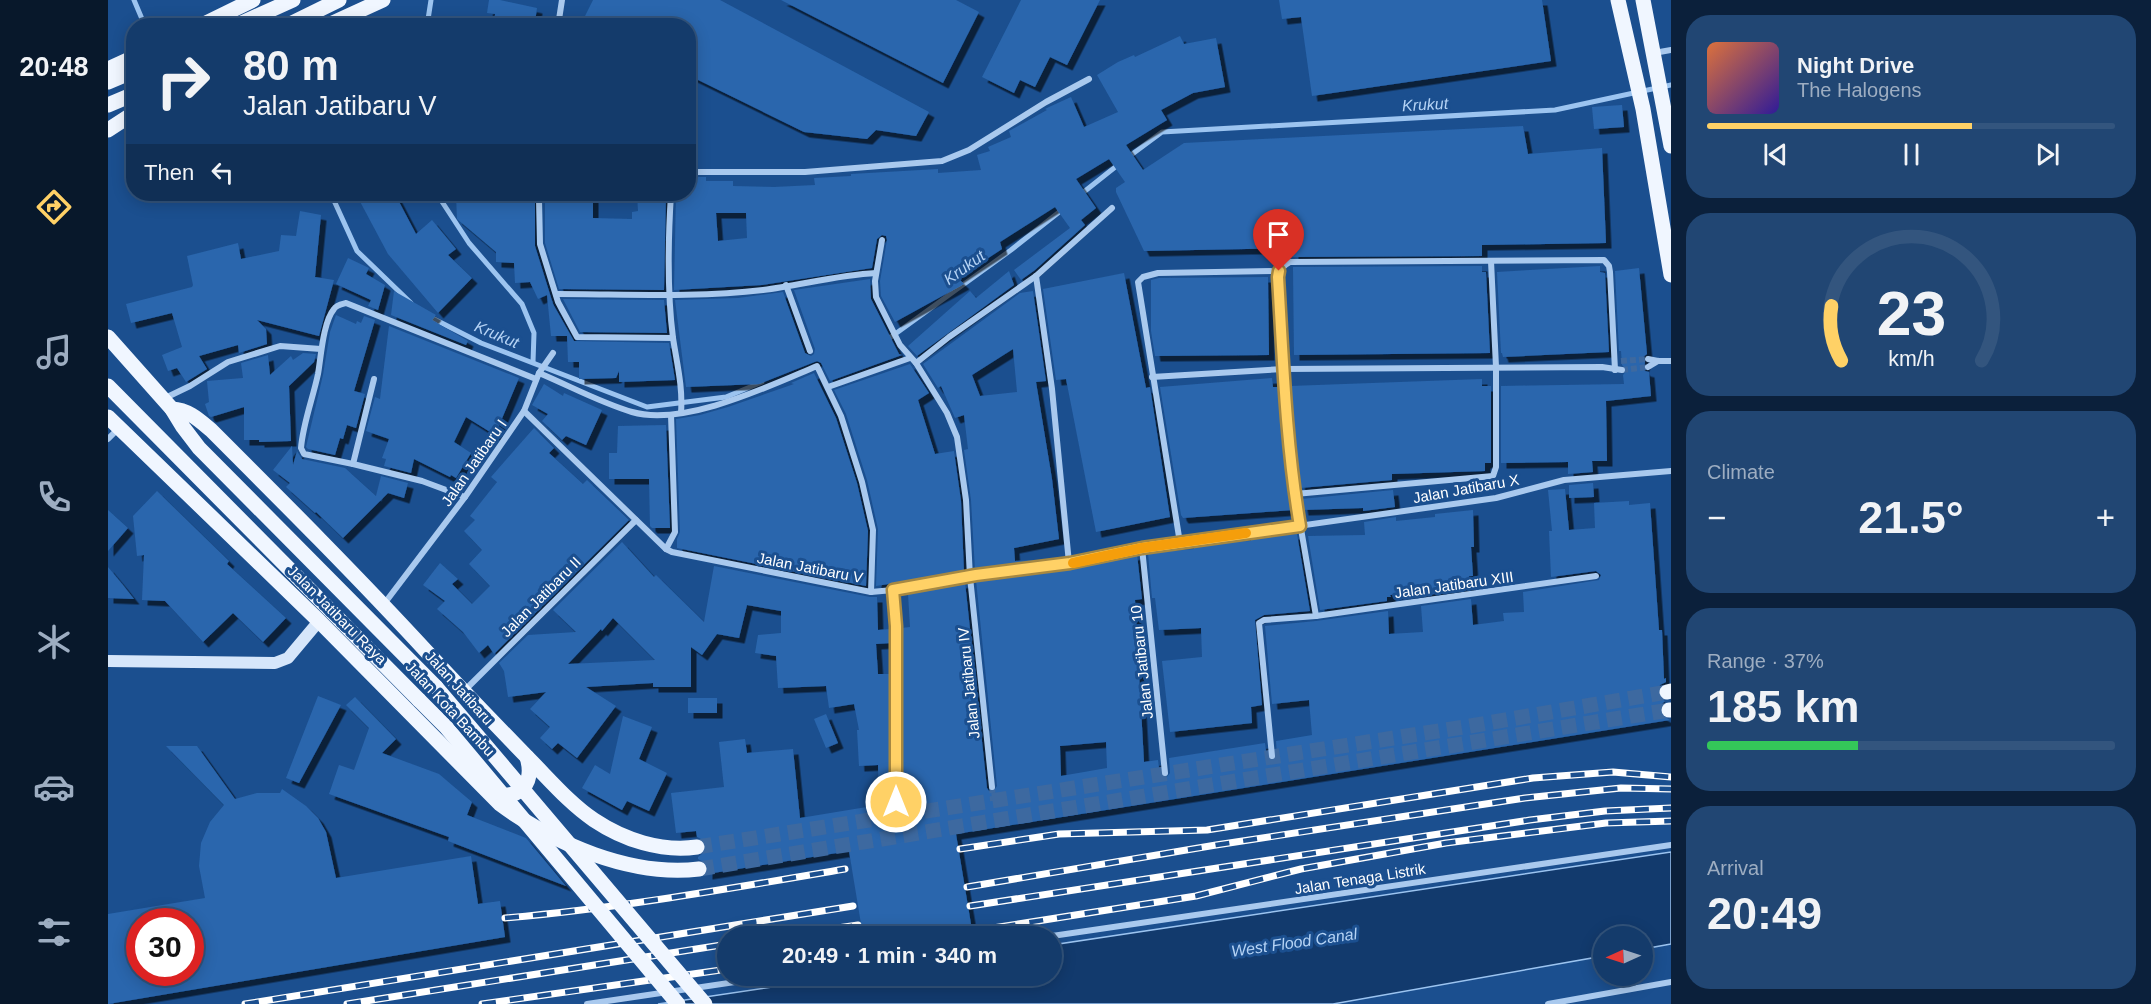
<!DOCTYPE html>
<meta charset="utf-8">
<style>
body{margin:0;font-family:Arial,sans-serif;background:#214673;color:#f1f3f6;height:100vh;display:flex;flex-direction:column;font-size:22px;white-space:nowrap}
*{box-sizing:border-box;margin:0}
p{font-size:20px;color:#9dadc1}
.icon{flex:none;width:33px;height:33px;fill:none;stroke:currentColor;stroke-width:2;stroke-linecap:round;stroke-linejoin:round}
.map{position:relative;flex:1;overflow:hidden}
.drawer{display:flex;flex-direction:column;gap:15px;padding:15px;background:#0b203b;width:480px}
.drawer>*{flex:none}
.banner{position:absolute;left:18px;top:18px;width:570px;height:183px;border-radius:24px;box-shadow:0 3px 15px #0003,0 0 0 2px #33557e;background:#143b6b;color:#f1f3f6;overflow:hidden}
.needle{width:39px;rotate:267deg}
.controls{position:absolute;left:1485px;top:926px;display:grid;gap:12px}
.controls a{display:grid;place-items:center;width:60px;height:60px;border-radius:50%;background:#143b6b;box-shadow:0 3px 15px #0003,0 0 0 2px #33557e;font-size:30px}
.speed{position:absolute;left:18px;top:908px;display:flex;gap:12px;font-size:30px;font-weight:700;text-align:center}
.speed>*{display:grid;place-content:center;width:78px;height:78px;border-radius:50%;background:#143b6b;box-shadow:0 3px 15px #0003,0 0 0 2px #33557e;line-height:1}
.speed .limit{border:9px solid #d22;background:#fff;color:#111}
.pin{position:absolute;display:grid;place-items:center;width:51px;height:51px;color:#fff;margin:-62px -26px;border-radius:50% 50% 50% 0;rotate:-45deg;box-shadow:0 0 6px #0007}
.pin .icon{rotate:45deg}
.me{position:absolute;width:66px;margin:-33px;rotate:0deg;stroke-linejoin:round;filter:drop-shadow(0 0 4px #0008)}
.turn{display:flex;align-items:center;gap:21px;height:126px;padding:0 18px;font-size:27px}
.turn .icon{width:78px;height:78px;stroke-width:2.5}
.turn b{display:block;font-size:42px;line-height:51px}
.then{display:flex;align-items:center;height:57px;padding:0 18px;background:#0003;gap:12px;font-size:22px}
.big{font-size:45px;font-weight:600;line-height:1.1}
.drawer .widget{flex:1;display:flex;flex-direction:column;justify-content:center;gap:9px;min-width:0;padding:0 21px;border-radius:24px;background:#214673}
.drawer .dial{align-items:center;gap:0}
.dial svg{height:156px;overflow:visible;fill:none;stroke:#33557e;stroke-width:7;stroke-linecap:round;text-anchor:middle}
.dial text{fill:#f1f3f6;stroke:none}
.song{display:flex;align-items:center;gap:18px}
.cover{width:72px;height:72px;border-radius:9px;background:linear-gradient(135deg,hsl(20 70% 55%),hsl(250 70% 35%))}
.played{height:6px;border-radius:3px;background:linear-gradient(90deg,#ffd166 65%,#33557e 65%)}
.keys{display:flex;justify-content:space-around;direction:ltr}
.heat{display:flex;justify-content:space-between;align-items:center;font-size:33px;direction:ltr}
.charge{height:9px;border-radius:4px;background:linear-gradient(90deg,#34c759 37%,#33557e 0)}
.trip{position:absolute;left:609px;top:926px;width:345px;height:60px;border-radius:30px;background:#143b6b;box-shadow:0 3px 15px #0003,0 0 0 2px #33557e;font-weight:600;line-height:60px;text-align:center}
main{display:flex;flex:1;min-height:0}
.tab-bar{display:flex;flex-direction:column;width:108px;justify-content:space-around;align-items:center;background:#08182b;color:#9dadc1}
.tab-bar .icon{width:42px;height:42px}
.tab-bar .on{color:#ffd166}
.tab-bar b{font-size:27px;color:#f1f3f6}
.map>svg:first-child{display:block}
.water{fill:#123a6d;stroke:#9cc4f0;stroke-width:1.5}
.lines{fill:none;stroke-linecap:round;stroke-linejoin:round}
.stream{stroke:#9cc4f0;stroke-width:5}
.building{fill:#2a66ad;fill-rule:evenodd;filter:url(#shadow)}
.street-tunnel{stroke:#3d69a0;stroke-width:6;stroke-dasharray:6 3;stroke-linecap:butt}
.primary-tunnel{stroke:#3d69a0;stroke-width:15;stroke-dasharray:15 8;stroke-linecap:butt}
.street{stroke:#a9c9ee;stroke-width:6}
.secondary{stroke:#d6e6fa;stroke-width:12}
.primary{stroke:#f0f6ff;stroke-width:15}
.rail-casing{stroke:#fff;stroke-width:7}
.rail{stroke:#1b4f8f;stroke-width:4.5;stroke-dasharray:14;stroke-linecap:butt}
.primary-bridge{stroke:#f0f6ff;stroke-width:15}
.route-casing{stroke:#a68842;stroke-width:15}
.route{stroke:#ffd166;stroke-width:10}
.slow{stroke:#f59e0b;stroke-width:10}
.labels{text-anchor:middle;stroke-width:6;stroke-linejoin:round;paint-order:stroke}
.street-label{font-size:15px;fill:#fff;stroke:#1b4f8f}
.water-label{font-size:16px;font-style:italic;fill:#b5d3f5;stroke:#1b4f8f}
</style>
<main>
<nav class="tab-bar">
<b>20:48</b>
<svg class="icon on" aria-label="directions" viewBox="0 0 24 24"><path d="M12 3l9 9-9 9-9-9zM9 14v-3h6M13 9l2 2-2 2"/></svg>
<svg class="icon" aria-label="music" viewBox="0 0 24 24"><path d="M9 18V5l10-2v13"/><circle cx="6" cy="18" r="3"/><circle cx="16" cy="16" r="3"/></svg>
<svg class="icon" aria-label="phone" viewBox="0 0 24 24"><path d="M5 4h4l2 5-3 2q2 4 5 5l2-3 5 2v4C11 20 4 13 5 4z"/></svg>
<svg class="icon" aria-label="climate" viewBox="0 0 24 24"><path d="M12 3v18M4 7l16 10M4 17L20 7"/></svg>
<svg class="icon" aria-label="car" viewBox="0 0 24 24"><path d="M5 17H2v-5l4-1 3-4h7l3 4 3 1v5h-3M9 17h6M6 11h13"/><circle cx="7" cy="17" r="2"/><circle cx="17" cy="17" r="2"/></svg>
<svg class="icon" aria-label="filters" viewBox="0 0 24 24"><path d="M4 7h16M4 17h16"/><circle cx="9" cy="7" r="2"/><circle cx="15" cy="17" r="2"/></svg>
</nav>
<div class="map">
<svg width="1563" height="1004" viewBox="0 0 1563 1004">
<defs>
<filter id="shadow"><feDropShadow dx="5.5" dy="5.5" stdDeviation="0" flood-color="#0009"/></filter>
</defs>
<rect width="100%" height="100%" fill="#1b4f8f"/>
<polygon class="water" points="1563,852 1563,944 1535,949 1534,936 1496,936 1495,956 1225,1004 550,1004 746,975 944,975 944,945"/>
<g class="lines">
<g class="stream">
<polyline points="26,0 37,26"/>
<polyline points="319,26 323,0"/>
<polyline points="1019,158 1054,132 1447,110 1563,85"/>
<polyline points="223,194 249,251 303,303"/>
<polyline points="329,194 361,243 414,304 426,333 425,362"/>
<polyline points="972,195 1011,164"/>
<polyline points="320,316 373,343 539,407 618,397 654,382"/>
<polyline points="776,339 783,337 903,250 955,209"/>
</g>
</g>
<g class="building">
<polygon points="381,0 392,0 429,8 427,22 423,21 422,26 386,26 387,14 379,13"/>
<polygon points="485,0 612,0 821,112 808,136 768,130 759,139 696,132 580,75 580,26 472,26"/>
<polygon points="673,0 848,0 871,12 835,83"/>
<polygon points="913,0 992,0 959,65 942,57 927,87 912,80 906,93 874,77"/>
<polygon points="1171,0 1434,0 1443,61 1204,96 1193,17 1174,19"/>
<path d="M1072 36 1076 44 1108 38 1117 87 1085 93 1053 110 1059 120 1018 145 1035 170 1076 143 1415 126 1420 154 1494 148 1498 243 1374 245V256L1185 257V248L1036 251 1008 192V188L1017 182 1001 159 968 179 988 208 973 220 977 225 927 270 913 280 906 270 962 228 947 207 892 242 894 249 850 278 856 284 787 322 773 296 772 281 779 240 778 236 774 235 769 239 764 268 654 285 566 290 568 194H580V177H598V181H625V186L666 187 707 185 706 178 743 176V174L830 169V173L873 170 869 155 882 151 880 147 903 137 901 131 939 110 937 109 941 107 963 97 976 127 1010 112 989 75 1010 62 1026 55 1027 57ZM608 213H638L639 238 610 241Z"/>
<polygon points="1514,105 1516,127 1486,129 1484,107"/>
<polygon points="248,194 287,194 308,234 324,220 348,249 340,255 364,278 330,313 280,254"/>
<polygon points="380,194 381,197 427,195 427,246 445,304 466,341 561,343 567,380 511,382 511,371 508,378 471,379 471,362 460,362 459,336 443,336 439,295 430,299 422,282 407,283 406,263 388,262 388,252 349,219 348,195"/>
<polygon points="437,194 485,194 485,218 524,219 524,212 530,211 529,194 558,194 556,290 451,289 437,243"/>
<polygon points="192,211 213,215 207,277 226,280 211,336 149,320 158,329 159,344 131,353 130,345 91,356 99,369 78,382 69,368 60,371 54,355 74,347 64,313 23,323 18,304 84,287 85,285 79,256 130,243 133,259 171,251 173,235 188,236"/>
<polygon points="240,258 261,268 258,274 277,285 270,310 260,306 263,300 228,284"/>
<polygon points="1374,266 1374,272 1378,272 1382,353 1186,355 1185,267"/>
<polygon points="1492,266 1492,272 1497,273 1501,352 1395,357 1394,353 1393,353 1389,272"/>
<polygon points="1531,268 1539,354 1535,357 1537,363 1535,368 1537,371 1541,372 1543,396 1498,401 1499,461 1484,461 1485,472 1460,474 1460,462 1393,463 1393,386 1516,384 1515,375 1519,370 1514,365 1513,351 1511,351 1507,271"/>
<polygon points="901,271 906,285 809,356 800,346 862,291 868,298"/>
<polygon points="1016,273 1038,388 1042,387 1062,517 988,532 958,379 948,380 935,289"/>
<polygon points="1160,277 1161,355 1047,356 1043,331 1043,280 1051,278"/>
<polygon points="762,279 763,299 791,354 794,355 722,381 713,363 709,361 651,384 578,387 567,300 630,298 675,292 697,353 703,356 706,354 707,349 686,290"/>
<polygon points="286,291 328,315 324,320 360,341 358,345 283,315"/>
<path d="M925 291 938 381 928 382 944 479 951 539 906 548 907 561 953 559 867 570 863 500 856 450 860 449 856 415 847 418 833 386 830 388 815 364 912 293ZM905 349 909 392 872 396 864 375Z"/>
<polygon points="455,299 556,300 559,333 472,332"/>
<polygon points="228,315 248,324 249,321 253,323 256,316 267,320 246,391 257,394 248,428 239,425 235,439 232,438 227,455 200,449 198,447 215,375 222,332"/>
<polygon points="281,326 411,378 387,435 358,417 346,442 363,453 348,478 343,475 342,477 306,459 303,473 276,466 278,459 274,458 281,439 258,431 267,397 272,399"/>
<polygon points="195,353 208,354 206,362 181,386 183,441 151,442 151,440 136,440 136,407 103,417 101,416 97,404 101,402 99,381 135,378 133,363 160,355 162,375 183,356 185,360"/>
<polygon points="802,364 821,393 810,400 827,454 846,451 853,501 856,572 768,586 770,529 759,480 738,414 726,390"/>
<polygon points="706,373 728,418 749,483 760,531 758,586 569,548 569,539 572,532 568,419 592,415 620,407 686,384 683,383"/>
<polygon points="1164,378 1165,387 1171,387 1185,510 1075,518 1073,515 1052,387"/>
<polygon points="1374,379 1374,386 1383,386 1383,463 1377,463 1377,471 1284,474 1284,480 1192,488 1182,386"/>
<polygon points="436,384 455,396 456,393 494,410 478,445 458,436 454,440 434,421 440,414 424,405"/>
<polygon points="558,425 562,528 544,528 542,526 541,479 501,479 501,453 509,453 510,426"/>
<polygon points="426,428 446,448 441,453 475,484 479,480 521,520 386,654 380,645 371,653 355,632 329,609 337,601 315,585 332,563 350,579 344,584 364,604 382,586 361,564 374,550 356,531 367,520 362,516 389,482 383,477"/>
<polygon points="184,446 185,465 189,451 194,459 237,468 268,496 273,476 300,483 296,498 280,493 235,538 208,512 207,513 178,487 182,483 165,470"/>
<polygon points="1485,483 1486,497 1461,498 1461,485"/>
<path d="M1457 489 1461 530 1487 528 1486 503 1521 501V505L1542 503 1551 630H1554L1556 679 1558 678V682L1552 685 1549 694 1552 698 1557 701 1552 706V714L1562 720 848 834 865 936H755L741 851 599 874V864L590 859V857L598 851 597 841 589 837 588 831 568 833 563 793 616 787 611 742 637 739 639 753 685 749 692 818 771 805 770 765 751 766 749 730H751L746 704 721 708 718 686 670 688 668 656 647 653 650 635 673 633V611L639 605 631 638 609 634 594 655 583 647V687H545V683L478 687 508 706 469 758 450 743 444 749 432 738 442 727 422 709 438 692 400 697 396 671 391 663 420 635 468 632 445 610 514 542 546 577 548 575 596 622 606 566 762 597H769L770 630 783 629V643L768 644 770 674H783V802L785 806 789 807 793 802V674H795L793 628 802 627 800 593 857 582 879 788 881 791 885 792 889 786 868 580 962 568 1029 554 1034 599 1027 600 1036 762 1050 760 1052 776 1058 778 1062 773 1061 758 1157 743 1159 759 1165 761 1169 756 1168 741 1204 735 1201 700 1164 704 1157 626 1208 621 1280 611 1281 634 1315 632 1313 606 1363 599 1365 625 1396 621 1395 613 1416 612 1415 592 1491 580 1493 575 1488 571 1443 577 1441 531H1444L1440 490ZM505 618 547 660 460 664 493 629 494 631ZM998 742 999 768 953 776 952 746Z"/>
<polygon points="1285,490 1287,507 1255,511 1255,508 1195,510 1193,499"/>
<polygon points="49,491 121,561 119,564 178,618 155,642 125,613 95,642 57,601 34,600 36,555 29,556 25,516"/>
<polygon points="0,510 20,528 0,551"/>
<polygon points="1365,510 1366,547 1363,547 1365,576 1361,576 1362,589 1312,596 1312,592 1282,595 1283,597 1279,597 1279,601 1212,610 1200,536 1257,535 1256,522 1288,517 1288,521 1327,517 1327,514"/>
<polygon points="1189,534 1202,611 1156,615 1147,620 1154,705 1143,707 1144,723 1062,732 1054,661 1094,657 1093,628 1051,630 1047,598 1044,598 1040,553 1086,549 1086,546 1113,542 1143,541 1143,538"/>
<polygon points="0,567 15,585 26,599 0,598"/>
<polygon points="210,696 233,705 191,783 178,778"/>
<polygon points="247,697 288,739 274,753 331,774 364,802 359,815 418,838 458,886 340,841 341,837 221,794 231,765 246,770 261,728 238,705"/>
<rect x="580" y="698" width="29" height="15"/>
<polygon points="718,714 730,743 718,748 706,719"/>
<polygon points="515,716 544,727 531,759 559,773 541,811 519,801 514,810 474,788 487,765 502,774"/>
<path d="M58 746H89L127 799 149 793H172L174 789 198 806 210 818 218 832 228 878 363 856 370 904 392 901 397 937 0 1004V914L97 898 91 866 93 843 102 822 116 805ZM32 921H82V972H32Z"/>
</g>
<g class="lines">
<g class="street-tunnel">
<polyline points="1513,361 1540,359"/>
<polyline points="1514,370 1540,367"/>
<polyline points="884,787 885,801"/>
<polyline points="788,802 788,816"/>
</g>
<g class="primary-tunnel">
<polyline points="589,847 1362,726 1559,692"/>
<polyline points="591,869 1561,710"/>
</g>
<g class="street">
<polyline points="450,26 454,0"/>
<polyline points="1546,53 1563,50"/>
<polyline points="580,172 697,172 834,161 861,150 938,102 981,79"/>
<polyline points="432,194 431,199 432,244 450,302 469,337 565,338"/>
<path d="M563 194C560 241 559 291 565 338 569 364 575 387 573 413"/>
<polyline points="774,240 767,281 768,297 792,345 808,363 839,413 849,437 858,500 862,577 884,787"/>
<polyline points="928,276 944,389 961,563"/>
<polyline points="678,285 702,351"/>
<path d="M449 294C517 294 587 298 655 290 693 285 730 275 768 273"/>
<polyline points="1540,359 1550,361 1563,361"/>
<polyline points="808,363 841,337 928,276 1004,208"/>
<polyline points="1540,367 1550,361"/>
<polyline points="431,373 445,353"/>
<polyline points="1044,377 1175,369 1494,367 1514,370"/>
<polyline points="266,379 245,464 314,481 357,497"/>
<polyline points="720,387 802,358"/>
<polyline points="55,399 82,386 120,362 172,346 213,349"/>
<polyline points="416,411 558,549 564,552 763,592 785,590 868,575 961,563 1034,548 1388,498 1456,480 1563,471"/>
<polyline points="0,439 10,429"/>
<path d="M245 464 196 454 193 448C195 423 205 398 210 374 213 357 215 322 226 309 228 305 234 304 238 303L428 379"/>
<polyline points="1187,494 1385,476 1388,467 1388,367 1383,261"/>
<polyline points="1072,543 1030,282 1035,277 1050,273 1171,271"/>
<polyline points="1034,548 1057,773"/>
<polyline points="558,549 567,532 563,415"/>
<polyline points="785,590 788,626 788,802"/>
<path d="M276 604 357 497 416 411 431 373C462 386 493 403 524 412 576 427 661 386 709 366L733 416 754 482 765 530 763 592"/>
<polyline points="1208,616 1488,576"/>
<polyline points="356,691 528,520"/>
<path d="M1164 756 1151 623 1156 620 1208 616 1187 494 1175 369 1170 277C1172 269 1175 266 1182 262L1496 260 1501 266 1502 272 1507 370"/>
<polyline points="944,936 1563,845"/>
<polyline points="479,1004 675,975"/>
<polyline points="1440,1004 1563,982"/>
</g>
<polyline class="secondary" points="0,661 167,663 180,658 211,621"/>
<g class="primary">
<polyline points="1510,0 1535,109 1563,275"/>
<polyline points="1535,0 1563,146"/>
<polyline points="92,26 145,0"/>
<polyline points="127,26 185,0"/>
<polyline points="178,26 231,0"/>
<polyline points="218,26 275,0"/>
<polyline points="0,69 26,57"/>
<polyline points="0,82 26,71"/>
<polyline points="0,105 26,94"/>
<polyline points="0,130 26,113"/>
<polyline points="0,337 64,409 75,427 91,448 328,687"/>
<polyline points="0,386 311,700"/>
<path d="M64 409C81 410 91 420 103 430 176 503 249 576 319 652 352 688 386 723 420 758 441 779 461 803 486 820 516 840 553 852 589 847"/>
<path d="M0 417 211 621 392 804C446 844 523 877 591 869"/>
<polyline points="1559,692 1563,691"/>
<polyline points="1561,710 1563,710"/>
<path d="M385 795C412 799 427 784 419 757"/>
</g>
<g class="rail-casing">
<g id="rail">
<polyline points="852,849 951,834 1099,830 1425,778 1505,772 1563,777"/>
<polyline points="859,887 1108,845 1417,798 1513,788 1563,789"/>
<polyline points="862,906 1422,820 1497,811 1563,808"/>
<path d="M397 918C512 908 624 888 737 869"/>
<polyline points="866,931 1088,896 1193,869 1338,843 1498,823 1563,821"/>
<polyline points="675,936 750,925"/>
<polyline points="137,1004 745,906"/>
<polyline points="239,1004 620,944"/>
<polyline points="374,1004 620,969"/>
</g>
</g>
<use href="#rail" class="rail"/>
<g class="primary-bridge">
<polyline points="328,687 597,1004"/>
<polyline points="311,700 338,727 570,1004"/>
</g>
</g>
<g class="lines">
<g class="route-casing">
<path id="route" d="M788 802V626L785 590 868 575 962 563 1034 548 1192 526C1178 444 1175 360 1170 277L1171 271"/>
</g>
<use href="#route" class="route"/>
<polyline class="slow" points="965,563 1034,548 1138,533"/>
</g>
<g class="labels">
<g class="street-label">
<text transform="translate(366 463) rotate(-55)" y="5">Jalan Jatibaru I</text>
<text transform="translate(1358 489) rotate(-10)" y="5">Jalan Jatibaru X</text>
<text transform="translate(702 568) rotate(11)" y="5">Jalan Jatibaru V</text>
<text transform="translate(1346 585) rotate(-8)" y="5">Jalan Jatibaru XIII</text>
<text transform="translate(433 597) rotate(-45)" y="5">Jalan Jatibaru II</text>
<text transform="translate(229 615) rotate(45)" y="5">Jalan Jatibaru Raya</text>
<text transform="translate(1034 662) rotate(-96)" y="5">Jalan Jatibaru 10</text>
<text transform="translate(861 683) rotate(-96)" y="5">Jalan Jatibaru IV</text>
<text transform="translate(351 688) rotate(48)" y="5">Jalan Jatibaru</text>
<text transform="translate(342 709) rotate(47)" y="5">Jalan Kota Bambu</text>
<text transform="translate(1252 879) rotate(-9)" y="5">Jalan Tenaga Listrik</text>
</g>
<g class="water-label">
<text transform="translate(1317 104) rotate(-3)" y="6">Krukut</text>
<text transform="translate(856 267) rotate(-36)" y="6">Krukut</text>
<text transform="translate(389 334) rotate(23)" y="6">Krukut</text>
<text transform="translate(1186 942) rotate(-8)" y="6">West Flood Canal</text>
</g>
</g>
</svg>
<div class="controls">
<a><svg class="needle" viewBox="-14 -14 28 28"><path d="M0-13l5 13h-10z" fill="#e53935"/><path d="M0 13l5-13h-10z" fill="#9dadc1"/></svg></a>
</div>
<div class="speed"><div class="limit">30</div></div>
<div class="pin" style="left:1171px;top:271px;background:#d93025"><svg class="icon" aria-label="arrive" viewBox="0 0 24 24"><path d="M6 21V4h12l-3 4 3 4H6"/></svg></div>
<svg class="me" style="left:788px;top:802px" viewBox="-20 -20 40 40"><circle r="17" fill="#ffd166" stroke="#fff" stroke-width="3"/><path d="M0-11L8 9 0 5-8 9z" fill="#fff"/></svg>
<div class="trip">20:49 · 1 min · 340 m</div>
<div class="banner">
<div class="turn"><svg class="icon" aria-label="right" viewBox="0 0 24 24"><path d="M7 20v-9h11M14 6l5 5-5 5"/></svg><div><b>80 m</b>Jalan Jatibaru V</div></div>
<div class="then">Then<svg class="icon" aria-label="left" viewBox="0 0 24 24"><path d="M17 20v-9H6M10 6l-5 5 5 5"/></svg></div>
</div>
</div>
<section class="drawer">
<div class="widget">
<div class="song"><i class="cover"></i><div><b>Night Drive</b><p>The Halogens</p></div></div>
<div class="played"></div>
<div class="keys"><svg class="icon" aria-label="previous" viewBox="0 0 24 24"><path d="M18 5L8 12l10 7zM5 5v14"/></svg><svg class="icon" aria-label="pause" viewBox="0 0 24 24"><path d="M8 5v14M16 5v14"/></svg><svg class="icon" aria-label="next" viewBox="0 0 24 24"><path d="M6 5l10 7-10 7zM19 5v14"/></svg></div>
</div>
<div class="widget dial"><svg viewBox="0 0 100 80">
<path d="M14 69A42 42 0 1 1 86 69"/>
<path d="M14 69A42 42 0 0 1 9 41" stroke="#ffd166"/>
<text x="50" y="56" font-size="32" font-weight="700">23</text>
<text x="50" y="72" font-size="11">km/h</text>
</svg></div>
<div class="widget"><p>Climate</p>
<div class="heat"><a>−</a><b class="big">21.5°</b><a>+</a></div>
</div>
<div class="widget"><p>Range · 37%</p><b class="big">185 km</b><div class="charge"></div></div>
<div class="widget"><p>Arrival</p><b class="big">20:49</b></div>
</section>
</main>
